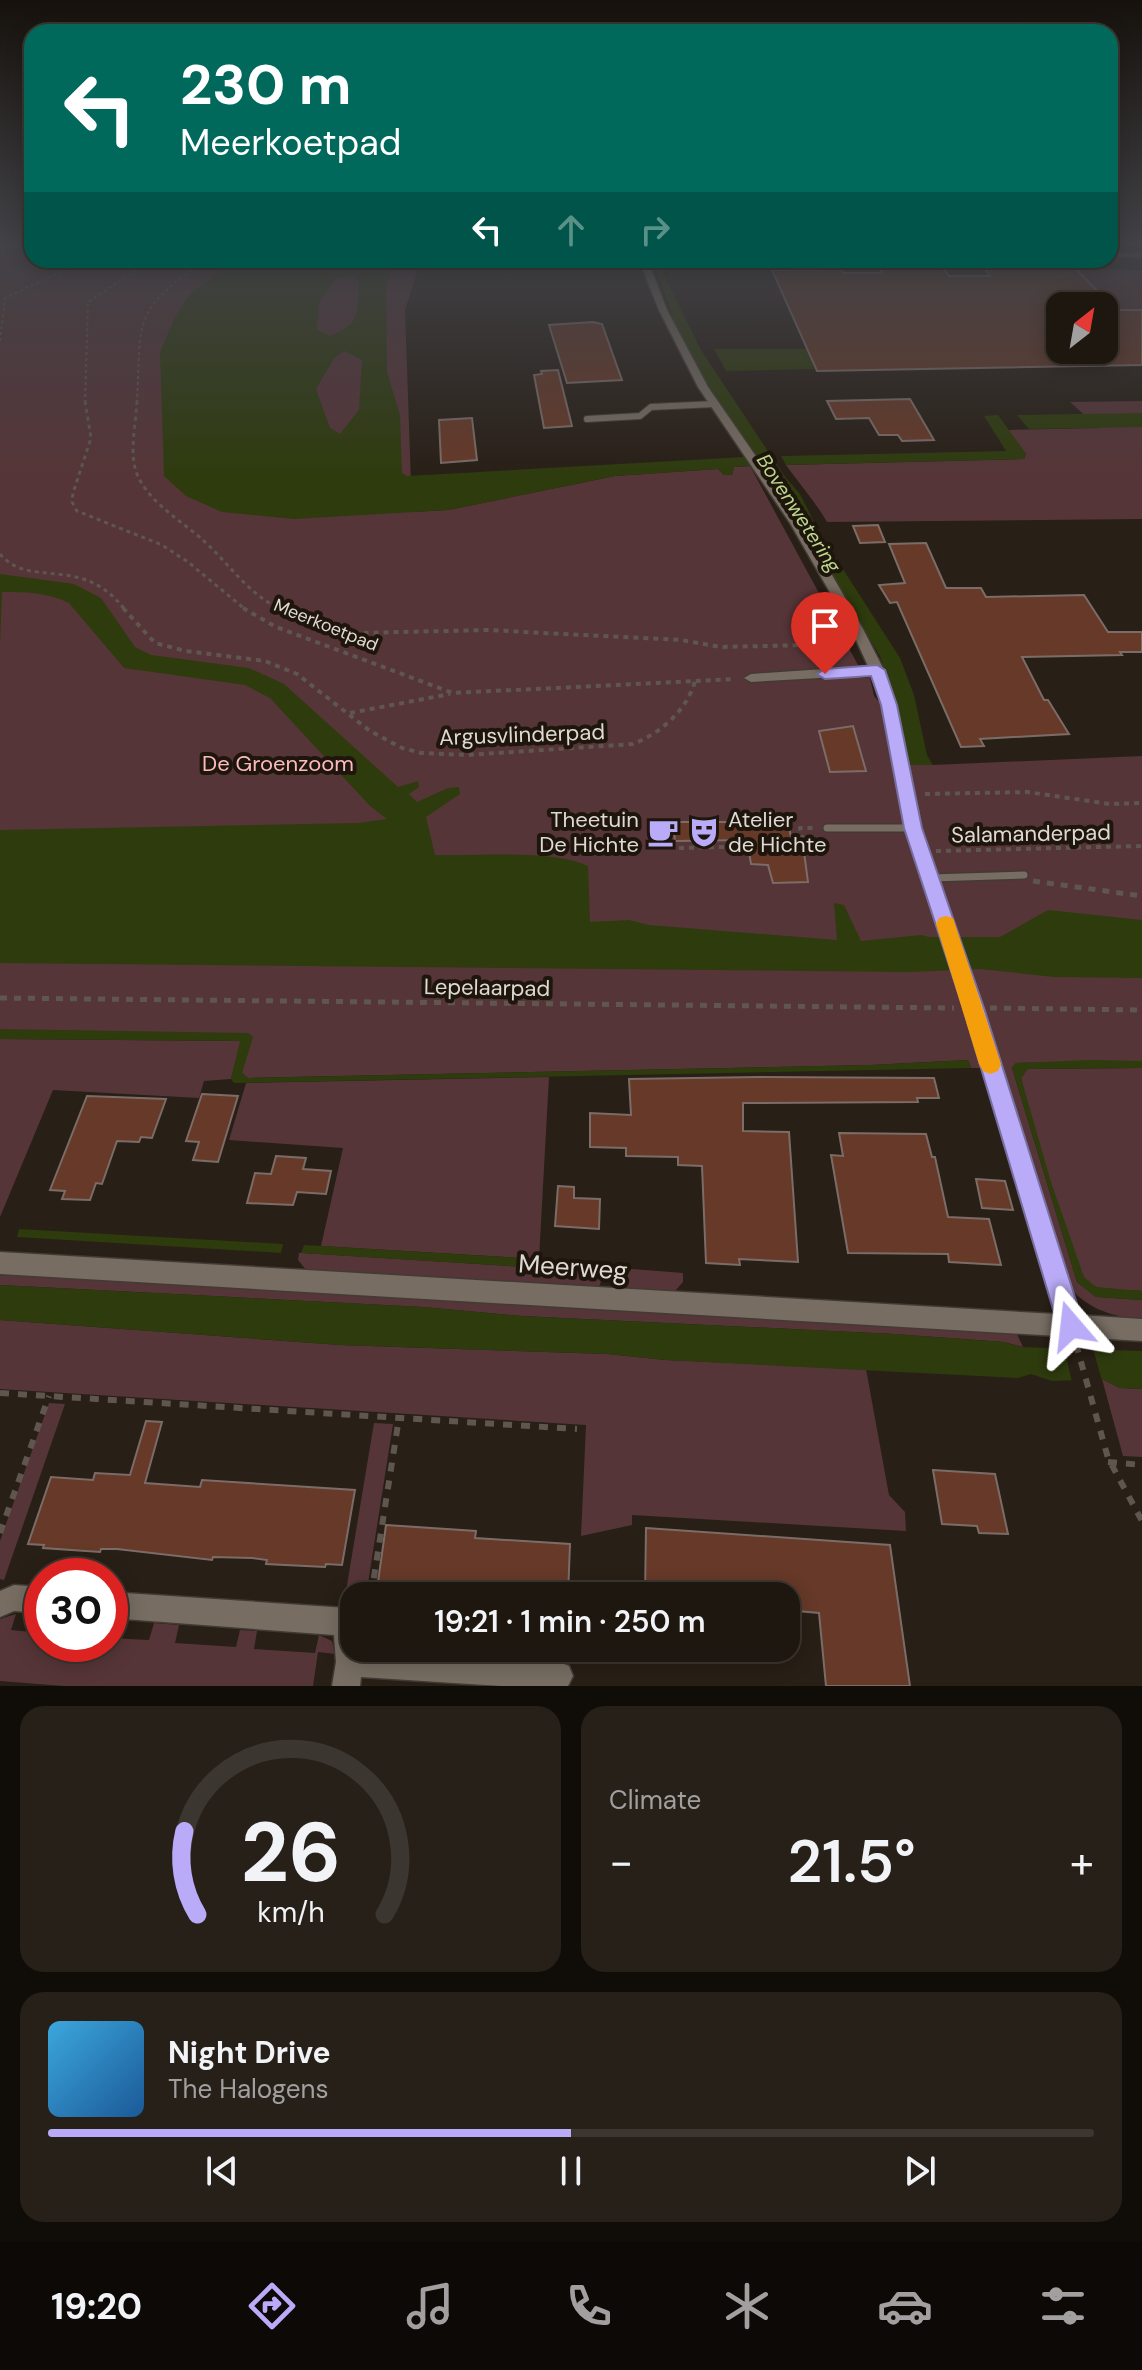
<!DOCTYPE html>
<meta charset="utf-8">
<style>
body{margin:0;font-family:"DM Sans",sans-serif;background:#262019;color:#f1f3f6;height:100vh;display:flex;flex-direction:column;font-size:30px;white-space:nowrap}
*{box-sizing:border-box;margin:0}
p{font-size:26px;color:#a19f9f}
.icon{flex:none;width:44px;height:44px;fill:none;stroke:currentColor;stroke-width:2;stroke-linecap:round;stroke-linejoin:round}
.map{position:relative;height:1686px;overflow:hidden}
.panel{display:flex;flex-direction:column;gap:20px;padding:20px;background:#100d09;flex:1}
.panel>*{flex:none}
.banner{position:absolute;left:24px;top:24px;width:1094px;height:244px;border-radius:24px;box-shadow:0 4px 20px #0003,0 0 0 2px #3c3630;background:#00695c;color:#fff;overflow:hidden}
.needle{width:52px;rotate:31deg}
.fabs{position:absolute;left:1046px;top:292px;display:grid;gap:16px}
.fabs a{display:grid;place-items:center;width:72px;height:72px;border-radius:16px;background:#1e1710;box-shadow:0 4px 20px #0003,0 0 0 2px #3c3630;font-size:40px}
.speed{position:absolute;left:24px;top:1558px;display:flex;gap:16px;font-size:40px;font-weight:700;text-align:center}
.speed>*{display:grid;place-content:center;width:104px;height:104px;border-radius:50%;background:#1e1710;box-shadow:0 4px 20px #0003,0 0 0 2px #3c3630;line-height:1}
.speed .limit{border:12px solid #d22;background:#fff;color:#111}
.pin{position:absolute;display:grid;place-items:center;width:68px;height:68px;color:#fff;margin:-82px -34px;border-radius:50% 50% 50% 0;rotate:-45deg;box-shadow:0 0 8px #0007}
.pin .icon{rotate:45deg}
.me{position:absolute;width:88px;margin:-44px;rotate:343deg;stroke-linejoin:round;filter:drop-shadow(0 0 6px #0008)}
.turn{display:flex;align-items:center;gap:28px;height:168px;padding:0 24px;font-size:36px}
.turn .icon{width:104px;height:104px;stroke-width:2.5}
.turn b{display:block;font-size:56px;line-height:68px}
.lanes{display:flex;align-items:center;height:76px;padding:0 24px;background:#0003;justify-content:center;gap:40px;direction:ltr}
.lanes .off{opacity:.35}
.big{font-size:60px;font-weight:600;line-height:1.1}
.panel .card{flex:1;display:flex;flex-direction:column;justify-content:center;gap:12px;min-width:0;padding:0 28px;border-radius:24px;background:#262019}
.panel .dial{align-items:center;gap:0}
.dial svg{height:208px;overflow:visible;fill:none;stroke:#3c3630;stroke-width:7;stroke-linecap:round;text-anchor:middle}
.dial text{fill:#f1f3f6;stroke:none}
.song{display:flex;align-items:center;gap:24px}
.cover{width:96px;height:96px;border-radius:12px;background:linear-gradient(135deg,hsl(200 70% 55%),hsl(210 70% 35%))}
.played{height:8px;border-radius:4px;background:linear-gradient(90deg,#b9abf7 50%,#3c3630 50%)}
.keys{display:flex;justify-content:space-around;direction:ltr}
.heat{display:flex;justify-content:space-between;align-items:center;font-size:44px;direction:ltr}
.panel .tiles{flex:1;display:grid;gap:20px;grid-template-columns:1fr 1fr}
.card:last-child{grid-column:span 2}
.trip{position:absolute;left:340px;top:1582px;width:460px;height:80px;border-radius:24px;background:#1e1710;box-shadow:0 4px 20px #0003,0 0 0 2px #3c3630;font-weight:600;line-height:80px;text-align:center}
.tabs{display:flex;height:128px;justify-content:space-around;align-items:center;background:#0c0906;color:#a19f9f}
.tabs .icon{width:56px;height:56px}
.tabs .active{color:#b9abf7}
.tabs b{font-size:36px;color:#f1f3f6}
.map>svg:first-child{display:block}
.green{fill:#563538}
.water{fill:#2e3b0d;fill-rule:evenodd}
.pier{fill:#281f16}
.building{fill:#663928;stroke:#7b6c67;stroke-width:2;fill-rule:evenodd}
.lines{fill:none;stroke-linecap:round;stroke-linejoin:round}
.lane-far1-casing{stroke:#423b35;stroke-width:8}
.lane-casing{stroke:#423b35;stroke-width:10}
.street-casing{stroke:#423b35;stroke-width:3}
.path-far4{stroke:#5f574f;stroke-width:2;stroke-dasharray:3 3;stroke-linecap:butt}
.path-far3{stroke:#5f574f;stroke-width:3;stroke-dasharray:4 4;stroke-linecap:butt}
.path-far2{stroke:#5f574f;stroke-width:4;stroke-dasharray:5 5;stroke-linecap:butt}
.path-far1{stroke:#5f574f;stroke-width:5;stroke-dasharray:7 7;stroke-linecap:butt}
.path{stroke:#5f574f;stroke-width:6;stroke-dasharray:9 9;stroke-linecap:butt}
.lane-far1{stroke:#776d62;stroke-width:6}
.lane{stroke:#776d62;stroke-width:7}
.street{fill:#776d62;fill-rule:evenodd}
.route{fill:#b9abf7;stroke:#786fa1;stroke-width:2}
.slow{fill:#f59e0b}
.labels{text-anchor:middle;stroke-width:8;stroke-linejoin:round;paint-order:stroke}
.far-street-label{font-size:18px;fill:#dfd9d3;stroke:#1e160d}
.far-water-label{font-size:20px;font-style:italic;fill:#bdd58c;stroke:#1e160d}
.street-label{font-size:22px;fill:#dfd9d3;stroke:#1e160d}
.park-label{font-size:22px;fill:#fdb9bd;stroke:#1e160d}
.poi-label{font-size:22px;fill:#dfd9d3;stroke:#1e160d;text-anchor:end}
.near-street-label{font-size:26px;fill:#dfd9d3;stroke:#1e160d}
</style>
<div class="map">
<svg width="1142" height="1686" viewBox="0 0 1142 1686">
<rect width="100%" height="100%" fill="#281f16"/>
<g class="green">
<path d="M0 243H32V260H421L405 310 412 512 448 510 615 476 718 469 724 475H732L734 467 750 466 858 665 849 667 859 678H870L874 696 932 765 1142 756V1061L1016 1063 1012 1068 1077 1282 1096 1297 1142 1300V1319C1111 1317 1088 1309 1067 1285L983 1068H971L968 1060 871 1065 248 1078 242 1073 246 1037 0 1034Z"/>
<polygon points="1117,269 1142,271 1142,310 1118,310 1076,270"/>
<path d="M1142 401V519L827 522C815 501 800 485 786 465L1024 459 1026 454 1008 430 1099 428 1070 402Z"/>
<polygon points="0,1039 241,1041 231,1079 204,1081 199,1098 53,1090 0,1217"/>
<path d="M1142 1068V1291C1127 1290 1100 1293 1088 1282 1071 1267 1029 1109 1021 1078L1027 1069Z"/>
<polygon points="549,1077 539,1259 321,1246 343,1148 229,1140 246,1083"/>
<polygon points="299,1253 302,1253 604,1272 599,1287 307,1271 298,1260"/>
<polygon points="620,1268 683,1273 683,1282 674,1292 628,1289"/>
<polygon points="0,1272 1017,1334 1023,1347 1004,1342 894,1334 522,1316 423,1307 0,1285"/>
<polygon points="0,1320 340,1345 607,1354 666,1360 866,1369 889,1495 905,1512 906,1531 632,1515 632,1525 581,1536 586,1425 0,1389"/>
<polygon points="1102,1379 1120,1388 1142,1389 1142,1457 1123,1456"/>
<polygon points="49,1403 65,1404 4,1580 0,1579 0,1541"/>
<polygon points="374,1423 393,1424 366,1596 354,1596 354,1604 344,1603"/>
<polygon points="16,1614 11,1630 42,1633 42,1644 110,1644 110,1638 149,1640 154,1623 179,1625 175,1643 236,1647 240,1630 257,1631 254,1649 315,1653 319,1635 332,1641 335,1654 318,1652 313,1686 64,1686 0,1681 0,1619"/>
</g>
<g class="water">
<path d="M235 260H396L386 283 387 372 400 415 402 473 407 476 744 457 750 466 734 467 732 475H724L718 469 615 476 448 510 294 519 222 512 186 496 164 476 160 352 174 319 189 295ZM350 276 359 281C357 311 362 324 330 336L317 330 319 303 336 278ZM345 351 362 360 359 410 340 434 330 428 316 389 335 357Z"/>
<polygon points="656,269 661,269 701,350 785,477 800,494 818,530 900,658 914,695 927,755 933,765 908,765 897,704 880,656 780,490 698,372 675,324"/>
<polygon points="714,349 807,349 814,369 726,371"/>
<polygon points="1142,413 1142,427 1029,429 1017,415"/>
<polygon points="998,415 1026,454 1024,459 786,465 781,456 1006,451 984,416"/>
<path d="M0 574 74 584 101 598 135 647 151 655 249 668 284 684 398 787 418 781 419 787 409 794 417 802 448 788 459 787 460 794 426 817 435 855C475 856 555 849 588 866L590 922 629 920 649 925 837 940 834 903 844 905 861 941 921 935 929 937H1000L1048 910 1142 920V978L1054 977 980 969 911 972 0 963V830L359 823 387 819 370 806 270 698 245 685 124 668 69 603C46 592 26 592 2 592L0 645Z"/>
<polygon points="0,1029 248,1033 253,1037 242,1073 248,1078 871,1065 968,1060 971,1068 234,1083 231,1079 240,1041 0,1039"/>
<polygon points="1091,1060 1142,1061 1142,1068 1028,1069 1021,1078 1051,1182 1084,1277 1096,1287 1142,1291 1142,1300 1096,1297 1077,1282 1012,1068 1016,1063"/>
<polygon points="19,1229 283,1244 281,1253 17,1237"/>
<polygon points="304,1245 605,1263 604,1272 301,1253"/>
<polygon points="0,1285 423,1307 522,1316 894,1334 1004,1342 1021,1347 1142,1351 1142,1389 1120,1388 1102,1379 1052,1381 1031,1374 1018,1378 666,1360 607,1354 340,1345 0,1320"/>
</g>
<polygon class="pier" points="1063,1343 1092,1345 1103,1385 1073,1386"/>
<g class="building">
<path d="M987 263H1070L1116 310H1142V365L817 371 772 270 841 269 843 273H882L878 266H942L949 276H990L984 268H991ZM1060 306H1104V350H1060Z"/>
<polygon points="593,322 602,324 622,380 567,383 549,325"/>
<polygon points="558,370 572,426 544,428 534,375 542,374 541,371"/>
<polygon points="910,399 934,440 902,441 898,435 879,435 869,418 836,419 827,401"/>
<polygon points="472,418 477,460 441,463 439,420"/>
<polygon points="878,525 885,542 860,543 853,526"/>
<polygon points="926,543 946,588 981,588 986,597 1084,595 1108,632 1142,632 1142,652 1120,652 1122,655 1022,657 1044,700 1048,700 1069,734 980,739 984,746 961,747 897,602 890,603 879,585 905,583 889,544"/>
<polygon points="853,726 866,771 830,772 819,731"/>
<polygon points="673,822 788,822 794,852 804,852 808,882 773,883 768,865 751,864 747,840 675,841"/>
<polygon points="759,1077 934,1078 939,1098 917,1098 918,1102 743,1103 743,1131 789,1132 798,1262 739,1259 740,1265 706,1263 702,1166 678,1165 678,1157 626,1156 626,1148 590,1147 590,1113 631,1115 629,1079"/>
<polygon points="202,1094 238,1096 218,1162 193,1160 199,1142 186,1141"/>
<polygon points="87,1096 166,1099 152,1138 141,1137 139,1142 117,1141 102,1184 96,1183 90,1200 62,1199 65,1191 50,1190"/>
<polygon points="839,1133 926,1134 932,1157 935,1157 948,1217 989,1219 1001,1265 949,1262 948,1254 848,1253 831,1155 843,1156"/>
<polygon points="276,1156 306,1158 303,1169 331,1171 326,1194 297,1192 293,1205 247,1203 255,1173 271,1174"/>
<polygon points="976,1179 1005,1181 1013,1210 982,1208"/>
<polygon points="558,1186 574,1187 574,1198 600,1199 599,1229 555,1226"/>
<polygon points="146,1421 162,1422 145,1483 200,1487 202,1480 355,1490 342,1565 326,1564 325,1567 266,1564 267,1560 252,1558 213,1557 212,1560 117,1549 101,1549 100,1552 43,1548 44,1545 28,1544 51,1477 93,1480 95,1473 130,1475"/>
<polygon points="933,1470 995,1474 1008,1534 979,1533 977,1526 942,1524"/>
<polygon points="386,1525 476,1531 475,1538 570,1544 568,1596 376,1596"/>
<polygon points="646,1528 890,1545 910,1686 826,1686 819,1613 786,1610 786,1596 645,1596"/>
</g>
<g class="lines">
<g class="lane-far1-casing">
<polyline id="lane-far1" points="587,419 640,416 651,407 715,404"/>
</g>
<g class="lane-casing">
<g id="lane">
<polyline points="827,828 913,828"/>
<polyline points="931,878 1024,875"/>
</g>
</g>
<g class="street-casing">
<g id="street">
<rect x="1110" y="253" width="32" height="4"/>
<polygon points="639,260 647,260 649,265 915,260 911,262 651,269 667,310 708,387 802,523 863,629 884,670 896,705 921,828 982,1008 1079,1315 1142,1319 1142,1341 0,1274 0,1252 1056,1314 964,1008 905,828 882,705 872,675 751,682 744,678 751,674 868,666 851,629 790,523 698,387 659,310"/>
<polygon points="14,1585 42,1587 42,1613 14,1611 0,1617 0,1591"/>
<polygon points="110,1592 347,1608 354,1611 354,1648 559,1662 569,1666 573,1676 568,1686 501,1686 361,1677 360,1686 332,1686 336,1662 334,1635 110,1618"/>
</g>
</g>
<g class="path-far4">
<polyline points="0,341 5,298 86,260"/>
<polyline points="85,403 88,302 151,260"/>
<path d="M137 403C141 319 132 310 206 260"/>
</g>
<g class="path-far3">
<polyline points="85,401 91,438 73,493 72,502 77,511 162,545 188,562 246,610"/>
<path d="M137 401C136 421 131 444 134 463 139 497 181 520 204 541 231 566 248 594 282 610"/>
<path d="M0 554C30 590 82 553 125 610"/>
</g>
<g class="path-far2">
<path d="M123 608 155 643 186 651 265 661 297 674 370 731 402 748 421 753 468 755 633 744C661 733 687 710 695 681"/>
<polyline points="243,608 276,627 453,693 735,679"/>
<polyline points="278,608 306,622 359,633 487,630 681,640 721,647 848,644"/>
<polyline points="350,713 450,694"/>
<polyline points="925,794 1027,792 1110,804 1142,803"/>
<polyline points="679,848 804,845 800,828 815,828"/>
<polyline points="936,851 1142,846"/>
</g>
<g class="path-far1">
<polyline points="1033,881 1142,896"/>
<polyline points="0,998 954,1008"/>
<polyline points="990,1008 1142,1010"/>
</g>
<g class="path">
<polyline points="1076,1344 1108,1458 1142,1521"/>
<polyline points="0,1393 577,1429"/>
<polyline points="1108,1462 1142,1465"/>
<polyline points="0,1533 49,1396"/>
<polyline points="371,1596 399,1418"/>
</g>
<use href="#lane-far1" class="lane-far1"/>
<use href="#lane" class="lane"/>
<use href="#street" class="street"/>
</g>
<linearGradient id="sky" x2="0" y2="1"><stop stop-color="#16110c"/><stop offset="0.51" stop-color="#424247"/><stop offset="1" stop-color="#424247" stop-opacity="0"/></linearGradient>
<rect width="1142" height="479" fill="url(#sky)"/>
<polygon class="route" points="877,665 885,670 897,705 922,828 984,1008 1084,1326 1080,1336 1071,1339 1061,1336 1058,1326 963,1008 904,828 881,705 871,676 825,679 817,674 825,669"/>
<polygon class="slow" points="946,916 953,918 955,924 1001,1064 998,1071 990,1074 983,1071 979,1064 936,924 939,918"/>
<defs>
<g id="cafe-bare" transform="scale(2.4)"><path d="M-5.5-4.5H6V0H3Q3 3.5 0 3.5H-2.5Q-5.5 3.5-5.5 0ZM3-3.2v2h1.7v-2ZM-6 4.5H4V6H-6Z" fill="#b9abf7" stroke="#1e160d" stroke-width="2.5" paint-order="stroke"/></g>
<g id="theatre-bare" transform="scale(2.4)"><path d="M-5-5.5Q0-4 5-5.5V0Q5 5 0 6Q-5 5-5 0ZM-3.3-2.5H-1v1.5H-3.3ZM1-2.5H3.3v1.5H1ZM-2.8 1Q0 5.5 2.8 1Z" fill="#b9abf7" stroke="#1e160d" stroke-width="2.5" paint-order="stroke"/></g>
</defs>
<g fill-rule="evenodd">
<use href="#cafe-bare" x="663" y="832"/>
<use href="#theatre-bare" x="704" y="832"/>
</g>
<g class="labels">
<g class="far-street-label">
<text transform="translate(326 625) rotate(22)" y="6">Meerkoetpad</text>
</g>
<g class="far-water-label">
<text transform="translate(799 513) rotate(57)" y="7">Bovenwetering</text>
</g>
<g class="street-label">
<text transform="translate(522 734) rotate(-2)" y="8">Argusvlinderpad</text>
<text transform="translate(1031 833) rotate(-1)" y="8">Salamanderpad</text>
<text transform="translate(487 987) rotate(1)" y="8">Lepelaarpad</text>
</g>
<g class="park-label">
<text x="278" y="771">De Groenzoom</text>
</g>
<g class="poi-label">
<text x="639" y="827">Theetuin<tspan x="639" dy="25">De Hichte</tspan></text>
<text x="728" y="827" text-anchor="start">Atelier<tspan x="728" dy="25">de Hichte</tspan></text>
</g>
<g class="near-street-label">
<text transform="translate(573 1267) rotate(4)" y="9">Meerweg</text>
</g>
</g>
</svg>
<div class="fabs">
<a><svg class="needle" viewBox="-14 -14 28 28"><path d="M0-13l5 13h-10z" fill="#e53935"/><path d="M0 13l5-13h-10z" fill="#a19f9f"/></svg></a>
</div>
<div class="speed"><div class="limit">30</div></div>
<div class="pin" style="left:825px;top:674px;background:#d93025"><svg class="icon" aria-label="arrive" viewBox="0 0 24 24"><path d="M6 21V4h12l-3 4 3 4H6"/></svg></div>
<svg class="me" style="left:1071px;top:1326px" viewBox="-20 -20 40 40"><path d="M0-17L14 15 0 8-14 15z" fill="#b9abf7" stroke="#fff" stroke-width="4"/></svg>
<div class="trip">19:21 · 1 min · 250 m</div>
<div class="banner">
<div class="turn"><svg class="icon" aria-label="left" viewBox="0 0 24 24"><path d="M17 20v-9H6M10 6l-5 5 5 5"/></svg><div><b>230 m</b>Meerkoetpad</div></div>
<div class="lanes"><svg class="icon" aria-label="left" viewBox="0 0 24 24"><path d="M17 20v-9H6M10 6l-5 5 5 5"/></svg><svg class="icon off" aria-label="ahead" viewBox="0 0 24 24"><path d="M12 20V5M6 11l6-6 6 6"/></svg><svg class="icon off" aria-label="right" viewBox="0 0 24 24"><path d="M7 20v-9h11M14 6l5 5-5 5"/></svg></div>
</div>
</div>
<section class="panel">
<div class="tiles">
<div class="card dial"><svg viewBox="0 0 100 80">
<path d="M14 69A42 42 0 1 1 86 69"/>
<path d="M14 69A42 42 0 0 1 9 37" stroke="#b9abf7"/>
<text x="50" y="56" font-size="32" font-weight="700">26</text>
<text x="50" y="72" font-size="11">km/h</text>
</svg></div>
<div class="card"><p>Climate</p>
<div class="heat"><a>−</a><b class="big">21.5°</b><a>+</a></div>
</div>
<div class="card">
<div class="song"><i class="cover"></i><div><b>Night Drive</b><p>The Halogens</p></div></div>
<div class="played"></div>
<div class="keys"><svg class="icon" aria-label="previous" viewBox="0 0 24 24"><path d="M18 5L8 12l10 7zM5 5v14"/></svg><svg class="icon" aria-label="pause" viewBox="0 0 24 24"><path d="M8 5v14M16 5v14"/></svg><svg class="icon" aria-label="next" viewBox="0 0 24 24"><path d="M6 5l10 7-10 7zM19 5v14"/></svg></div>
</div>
</div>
</section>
<nav class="tabs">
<b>19:20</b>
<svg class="icon active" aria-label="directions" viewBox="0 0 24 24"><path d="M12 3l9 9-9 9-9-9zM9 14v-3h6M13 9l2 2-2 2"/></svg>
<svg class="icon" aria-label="music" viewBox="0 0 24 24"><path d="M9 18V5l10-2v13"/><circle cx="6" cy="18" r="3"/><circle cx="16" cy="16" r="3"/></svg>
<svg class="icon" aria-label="phone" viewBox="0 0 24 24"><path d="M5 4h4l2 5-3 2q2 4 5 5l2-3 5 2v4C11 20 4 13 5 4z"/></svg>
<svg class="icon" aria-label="climate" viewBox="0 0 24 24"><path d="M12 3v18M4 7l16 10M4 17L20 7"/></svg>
<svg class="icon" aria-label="car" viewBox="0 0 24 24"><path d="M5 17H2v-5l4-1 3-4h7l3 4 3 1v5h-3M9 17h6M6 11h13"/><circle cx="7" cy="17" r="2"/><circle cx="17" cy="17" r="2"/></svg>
<svg class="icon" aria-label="filters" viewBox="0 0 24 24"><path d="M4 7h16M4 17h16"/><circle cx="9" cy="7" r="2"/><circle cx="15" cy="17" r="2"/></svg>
</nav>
